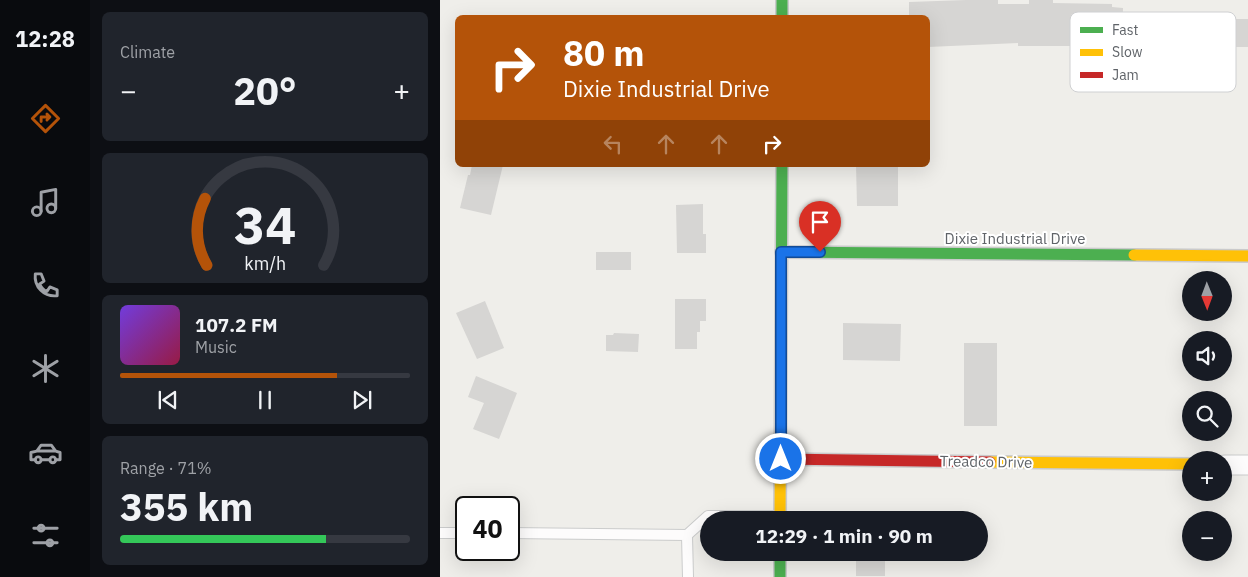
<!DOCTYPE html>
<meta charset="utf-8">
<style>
body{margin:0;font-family:"IBM Plex Sans",sans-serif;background:#20242c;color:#f1f3f6;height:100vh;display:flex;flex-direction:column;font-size:19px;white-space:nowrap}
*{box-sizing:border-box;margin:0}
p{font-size:16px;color:#9ea1a6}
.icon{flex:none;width:28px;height:28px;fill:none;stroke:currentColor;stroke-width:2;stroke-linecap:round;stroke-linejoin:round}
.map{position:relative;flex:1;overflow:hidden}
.details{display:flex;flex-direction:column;gap:12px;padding:12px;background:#0d0f14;width:350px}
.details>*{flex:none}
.banner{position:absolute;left:15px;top:15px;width:475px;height:152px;border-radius:8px;box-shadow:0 5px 20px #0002;background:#b45309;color:#fff;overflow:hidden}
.needle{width:32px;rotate:179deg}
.fabs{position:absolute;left:742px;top:271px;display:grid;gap:10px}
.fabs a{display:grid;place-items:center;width:50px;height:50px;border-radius:50%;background:#171b24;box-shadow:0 5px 20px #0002;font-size:25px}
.speed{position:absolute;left:15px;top:496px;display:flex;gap:10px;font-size:25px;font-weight:700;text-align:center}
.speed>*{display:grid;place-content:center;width:65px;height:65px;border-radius:50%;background:#171b24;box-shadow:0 5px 20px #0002;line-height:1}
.speed .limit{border:2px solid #111;border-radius:8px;background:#fff;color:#111}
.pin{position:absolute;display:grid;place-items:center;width:42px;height:42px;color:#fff;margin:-51px -21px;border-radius:50% 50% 50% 0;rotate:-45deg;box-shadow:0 0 5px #0007}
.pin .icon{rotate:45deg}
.me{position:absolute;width:55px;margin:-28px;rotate:0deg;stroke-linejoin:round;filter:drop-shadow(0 0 4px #0008)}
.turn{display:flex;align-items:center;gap:18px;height:105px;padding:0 25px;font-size:22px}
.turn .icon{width:65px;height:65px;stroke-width:2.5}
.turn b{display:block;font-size:35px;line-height:42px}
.lanes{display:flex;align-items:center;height:48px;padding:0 25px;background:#0003;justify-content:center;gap:25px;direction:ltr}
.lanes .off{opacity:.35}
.big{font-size:38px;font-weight:700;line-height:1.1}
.details .card{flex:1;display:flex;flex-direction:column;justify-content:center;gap:8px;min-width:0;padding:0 18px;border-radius:8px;background:#20242c}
.details .dial{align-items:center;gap:0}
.dial svg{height:130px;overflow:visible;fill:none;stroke:#363941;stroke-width:7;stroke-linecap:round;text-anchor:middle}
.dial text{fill:#f1f3f6;stroke:none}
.song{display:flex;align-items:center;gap:15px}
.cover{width:60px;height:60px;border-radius:8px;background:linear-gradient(135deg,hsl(260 70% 55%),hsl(340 70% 35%))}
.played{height:5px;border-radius:2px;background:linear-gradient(90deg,#b45309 75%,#363941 75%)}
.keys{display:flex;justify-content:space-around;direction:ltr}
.heat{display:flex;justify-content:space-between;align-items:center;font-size:28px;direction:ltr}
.charge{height:8px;border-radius:4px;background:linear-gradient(90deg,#34c759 71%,#363941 0)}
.trip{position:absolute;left:260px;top:511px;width:288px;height:50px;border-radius:25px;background:#171b24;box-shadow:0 5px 20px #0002;font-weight:700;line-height:50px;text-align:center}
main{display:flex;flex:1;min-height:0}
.menu{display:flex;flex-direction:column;width:90px;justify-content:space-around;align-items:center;background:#090b0e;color:#9ea1a6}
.menu .icon{width:35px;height:35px}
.menu .active{color:#b45309}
.menu b{font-size:22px;color:#f1f3f6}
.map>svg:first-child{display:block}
.building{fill:#d6d5d3}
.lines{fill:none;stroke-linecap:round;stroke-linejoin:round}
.lane-casing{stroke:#cbcccc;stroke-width:12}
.street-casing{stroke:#cbcccc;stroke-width:21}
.fast-casing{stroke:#cacacb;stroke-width:14}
.slow-casing{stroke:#cacacb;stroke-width:14}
.jam-casing{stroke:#cacacb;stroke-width:14}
.lane{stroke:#fdfcfc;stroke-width:10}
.street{stroke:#fdfcfc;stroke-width:19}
.fast{stroke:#4caf50;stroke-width:11}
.slow{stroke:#ffc107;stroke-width:11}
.jam{stroke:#c62828;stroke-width:11}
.route-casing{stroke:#114b97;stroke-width:12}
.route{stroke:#1a73e8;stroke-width:9}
.labels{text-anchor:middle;stroke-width:4;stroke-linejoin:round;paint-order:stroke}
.street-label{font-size:15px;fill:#5f6368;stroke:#fff}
.key{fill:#fff;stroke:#cfd0d2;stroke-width:1}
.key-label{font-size:14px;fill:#5f6368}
</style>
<main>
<nav class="menu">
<b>12:28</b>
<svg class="icon active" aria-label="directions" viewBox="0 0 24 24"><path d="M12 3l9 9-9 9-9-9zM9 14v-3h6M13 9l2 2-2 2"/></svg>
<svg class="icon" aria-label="music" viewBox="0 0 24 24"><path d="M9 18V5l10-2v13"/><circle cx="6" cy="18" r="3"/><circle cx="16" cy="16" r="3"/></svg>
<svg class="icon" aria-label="phone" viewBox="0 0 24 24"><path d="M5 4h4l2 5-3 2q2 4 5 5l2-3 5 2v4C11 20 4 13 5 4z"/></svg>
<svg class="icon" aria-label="climate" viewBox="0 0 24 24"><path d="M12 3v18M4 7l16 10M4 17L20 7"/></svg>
<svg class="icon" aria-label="car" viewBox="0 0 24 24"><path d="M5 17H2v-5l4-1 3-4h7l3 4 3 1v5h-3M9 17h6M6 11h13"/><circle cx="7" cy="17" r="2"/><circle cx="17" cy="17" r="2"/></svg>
<svg class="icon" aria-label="filters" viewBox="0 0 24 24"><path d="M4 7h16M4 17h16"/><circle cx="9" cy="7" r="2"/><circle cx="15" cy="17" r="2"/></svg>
</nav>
<section class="details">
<div class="card"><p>Climate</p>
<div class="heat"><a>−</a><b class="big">20°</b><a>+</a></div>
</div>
<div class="card dial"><svg viewBox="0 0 100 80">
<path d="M14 69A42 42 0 1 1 86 69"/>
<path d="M14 69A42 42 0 0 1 13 28" stroke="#b45309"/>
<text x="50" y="56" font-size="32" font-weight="700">34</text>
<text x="50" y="72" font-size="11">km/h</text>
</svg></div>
<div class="card">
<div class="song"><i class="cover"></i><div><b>107.2 FM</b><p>Music</p></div></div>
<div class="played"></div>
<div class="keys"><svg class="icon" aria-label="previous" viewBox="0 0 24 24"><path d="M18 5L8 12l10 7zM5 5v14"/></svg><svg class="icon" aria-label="pause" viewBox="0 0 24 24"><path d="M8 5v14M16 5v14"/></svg><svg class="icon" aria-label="next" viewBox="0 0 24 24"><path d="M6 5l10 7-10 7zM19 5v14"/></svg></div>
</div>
<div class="card"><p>Range · 71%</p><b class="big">355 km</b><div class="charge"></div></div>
</section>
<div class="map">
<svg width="808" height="577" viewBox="0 0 808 577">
<rect width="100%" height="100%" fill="#efeeea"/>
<g class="building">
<polygon points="526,0 558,0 558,4 589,4 589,0 613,0 613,3 672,4 672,7 683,8 682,51 637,50 637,46 578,46 578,43 488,47 488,18 469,18 469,2"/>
<polygon points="724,14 783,14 783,19 808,19 808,47 783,47 783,49 724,48"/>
<polygon points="32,165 63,165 51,215 20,208 28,175 30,175"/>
<polygon points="416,165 458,165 458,206 417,206"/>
<polygon points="263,204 263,234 266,234 266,253 237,253 236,205"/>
<rect x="156" y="252" width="35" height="18"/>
<polygon points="235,299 266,299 266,321 260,321 260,332 257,332 257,349 235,349"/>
<polygon points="45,301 64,348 37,359 16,313"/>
<polygon points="403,323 461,324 460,361 403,360"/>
<polygon points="174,333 199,334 198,352 166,351 166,335 173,335"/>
<rect x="524" y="343" width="33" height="83"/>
<polygon points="36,376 77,393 59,439 33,429 44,403 28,397"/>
<rect x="416" y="552" width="29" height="24"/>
</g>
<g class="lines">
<g class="lane-casing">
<g id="lane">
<polyline points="0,533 26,533"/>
<polyline points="69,533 247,535 248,577"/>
<polyline points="247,535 268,516 338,516"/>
</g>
</g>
<g class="street-casing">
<polyline id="street" points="784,465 808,465"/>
</g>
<g class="fast-casing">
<g id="fast">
<polyline points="342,0 342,18"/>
<polyline points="341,252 694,255"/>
<polyline points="341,339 342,165"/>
<polyline points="340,552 340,577"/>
</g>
</g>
<g class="slow-casing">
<g id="slow">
<polyline points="694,255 808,256"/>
<polyline points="550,462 751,464"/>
<polyline points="340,520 341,339"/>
</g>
</g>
<g class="jam-casing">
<polyline id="jam" points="341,459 550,462"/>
</g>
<use href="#lane" class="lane"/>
<use href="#street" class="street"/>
<use href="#fast" class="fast"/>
<use href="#slow" class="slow"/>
<use href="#jam" class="jam"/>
</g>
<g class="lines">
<g class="route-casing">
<polyline id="route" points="341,459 341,252 380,252"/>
</g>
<use href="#route" class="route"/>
</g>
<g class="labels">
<g class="street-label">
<text x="575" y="244">Dixie Industrial Drive</text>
<text transform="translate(546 462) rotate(1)" y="5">Treadco Drive</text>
</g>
</g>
<rect x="630" y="12" width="166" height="80" rx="8" class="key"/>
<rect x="640" y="27" width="23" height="6" fill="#4caf50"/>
<rect x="640" y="49" width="23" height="7" fill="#ffc107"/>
<rect x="640" y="72" width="23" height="6" fill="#c62828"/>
<g class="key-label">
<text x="672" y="35">Fast</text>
<text x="672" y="57">Slow</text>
<text x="672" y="80">Jam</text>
</g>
</svg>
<div class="fabs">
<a><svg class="needle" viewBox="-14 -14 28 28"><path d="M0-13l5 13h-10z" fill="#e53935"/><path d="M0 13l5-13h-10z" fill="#9ea1a6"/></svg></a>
<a><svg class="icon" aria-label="sound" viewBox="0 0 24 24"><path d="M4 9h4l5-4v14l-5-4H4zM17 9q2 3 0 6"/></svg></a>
<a><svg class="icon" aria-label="search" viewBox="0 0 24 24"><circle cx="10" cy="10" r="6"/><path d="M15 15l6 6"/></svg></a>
<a>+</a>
<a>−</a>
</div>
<div class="speed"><div class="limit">40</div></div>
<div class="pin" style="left:380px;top:252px;background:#d93025"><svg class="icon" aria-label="arrive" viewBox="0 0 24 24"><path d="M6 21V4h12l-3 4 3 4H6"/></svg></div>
<svg class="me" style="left:341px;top:459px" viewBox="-20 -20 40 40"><circle r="17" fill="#1a73e8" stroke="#fff" stroke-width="3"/><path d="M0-11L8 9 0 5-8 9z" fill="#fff"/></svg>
<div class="trip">12:29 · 1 min · 90 m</div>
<div class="banner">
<div class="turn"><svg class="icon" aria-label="right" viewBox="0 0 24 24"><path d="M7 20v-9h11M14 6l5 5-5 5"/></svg><div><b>80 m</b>Dixie Industrial Drive</div></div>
<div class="lanes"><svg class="icon off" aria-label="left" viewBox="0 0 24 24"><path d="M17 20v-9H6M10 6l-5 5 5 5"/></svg><svg class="icon off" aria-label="ahead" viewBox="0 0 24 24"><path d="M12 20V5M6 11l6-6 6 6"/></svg><svg class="icon off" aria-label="ahead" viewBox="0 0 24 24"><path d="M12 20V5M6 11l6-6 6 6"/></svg><svg class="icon" aria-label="right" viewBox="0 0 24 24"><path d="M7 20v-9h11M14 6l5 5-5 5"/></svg></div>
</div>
</div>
</main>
